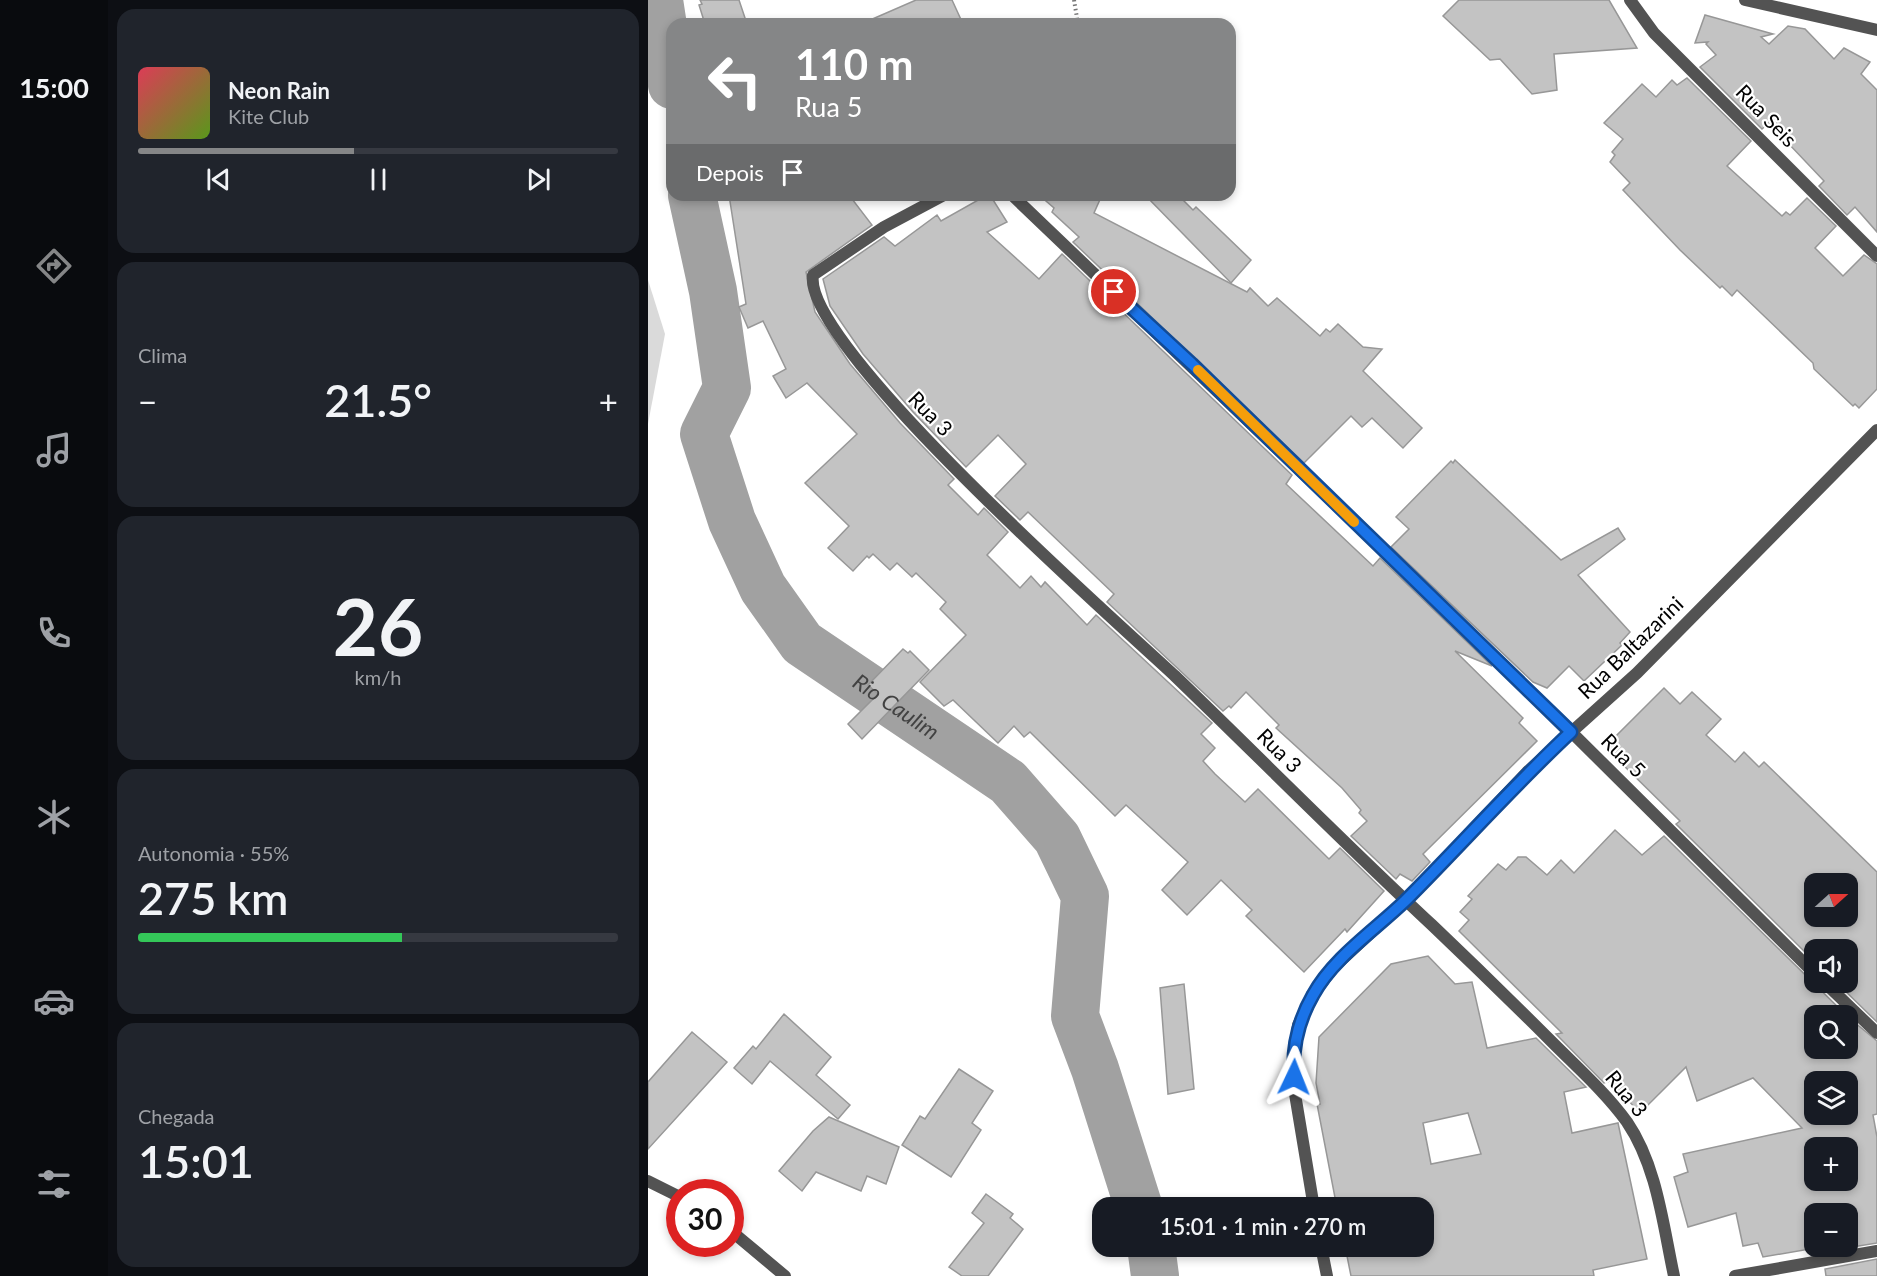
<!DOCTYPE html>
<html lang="pt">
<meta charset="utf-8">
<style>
body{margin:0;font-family:Lato,sans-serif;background:#20242c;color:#f1f3f6;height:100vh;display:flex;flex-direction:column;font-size:22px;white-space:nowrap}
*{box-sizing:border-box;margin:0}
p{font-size:20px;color:#9ea1a6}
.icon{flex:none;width:33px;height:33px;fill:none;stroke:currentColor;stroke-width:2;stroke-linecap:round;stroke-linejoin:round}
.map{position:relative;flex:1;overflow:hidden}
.details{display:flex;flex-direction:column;gap:9px;padding:9px;background:#0d0f14;width:540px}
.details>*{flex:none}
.banner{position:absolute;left:18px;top:18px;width:570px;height:183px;border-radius:18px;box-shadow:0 3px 9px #0003;background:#858687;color:#fff;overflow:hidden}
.needle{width:39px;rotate:69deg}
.buttons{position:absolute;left:1156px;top:873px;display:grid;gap:12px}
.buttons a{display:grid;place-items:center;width:54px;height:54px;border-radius:12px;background:#171b24;box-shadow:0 3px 9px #0003;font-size:30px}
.speed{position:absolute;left:18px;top:1179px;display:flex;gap:12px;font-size:30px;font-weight:700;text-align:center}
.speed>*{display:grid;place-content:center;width:78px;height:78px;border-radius:50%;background:#171b24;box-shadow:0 3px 9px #0003;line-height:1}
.speed .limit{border:9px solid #d22;background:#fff;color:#111}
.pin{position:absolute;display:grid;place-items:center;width:51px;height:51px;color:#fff;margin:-26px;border:3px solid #fff;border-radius:50%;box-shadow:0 2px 6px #0007}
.me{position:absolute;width:66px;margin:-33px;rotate:2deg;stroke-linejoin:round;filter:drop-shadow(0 0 4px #0008)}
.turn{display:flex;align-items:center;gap:21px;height:126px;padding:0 30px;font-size:27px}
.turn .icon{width:78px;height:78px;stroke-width:2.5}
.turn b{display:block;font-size:42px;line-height:51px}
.then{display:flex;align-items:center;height:57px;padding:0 30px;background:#0003;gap:12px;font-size:22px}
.big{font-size:45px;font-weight:600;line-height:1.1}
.details .tile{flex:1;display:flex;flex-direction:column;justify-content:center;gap:9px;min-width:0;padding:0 21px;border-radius:18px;background:#20242c}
.details .dial{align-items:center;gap:0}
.dial b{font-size:78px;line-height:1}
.song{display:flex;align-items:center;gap:18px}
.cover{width:72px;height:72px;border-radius:9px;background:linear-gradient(135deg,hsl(350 70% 55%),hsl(90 70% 35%))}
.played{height:6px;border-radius:3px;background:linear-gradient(90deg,#858687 45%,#363941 45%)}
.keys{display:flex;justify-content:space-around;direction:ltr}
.heat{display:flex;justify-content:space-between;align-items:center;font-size:33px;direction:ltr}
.charge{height:9px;border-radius:4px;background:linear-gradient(90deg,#34c759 55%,#363941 0)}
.trip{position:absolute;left:444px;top:1197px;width:342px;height:60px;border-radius:18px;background:#171b24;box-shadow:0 3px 9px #0003;font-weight:600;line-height:60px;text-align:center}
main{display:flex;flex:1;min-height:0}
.tab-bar{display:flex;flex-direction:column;width:108px;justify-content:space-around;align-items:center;background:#090b0e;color:#9ea1a6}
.tab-bar .icon{width:42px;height:42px}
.tab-bar .current{color:#858687}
.tab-bar b{font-size:27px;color:#f1f3f6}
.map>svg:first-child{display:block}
.green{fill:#dadada}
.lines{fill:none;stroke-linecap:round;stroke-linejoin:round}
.river{stroke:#a1a1a1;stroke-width:48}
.building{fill:#c3c3c3;stroke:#979797;stroke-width:1.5;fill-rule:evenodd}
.path{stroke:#757575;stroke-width:4;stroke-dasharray:1.5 3;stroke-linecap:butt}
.street{stroke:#535353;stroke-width:12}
.route-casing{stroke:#114b97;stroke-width:15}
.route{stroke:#1a73e8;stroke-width:10}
.slow{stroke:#f59e0b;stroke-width:10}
.labels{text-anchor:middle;stroke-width:4.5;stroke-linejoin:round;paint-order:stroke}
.street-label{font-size:21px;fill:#000;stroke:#fff}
.water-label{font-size:22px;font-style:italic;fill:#424242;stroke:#fff}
</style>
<main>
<nav class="tab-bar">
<b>15:00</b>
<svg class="icon current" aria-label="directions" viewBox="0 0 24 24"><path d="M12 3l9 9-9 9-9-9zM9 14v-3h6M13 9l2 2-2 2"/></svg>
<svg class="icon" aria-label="music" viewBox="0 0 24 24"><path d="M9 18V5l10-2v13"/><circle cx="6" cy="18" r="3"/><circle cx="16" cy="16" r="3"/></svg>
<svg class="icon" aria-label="phone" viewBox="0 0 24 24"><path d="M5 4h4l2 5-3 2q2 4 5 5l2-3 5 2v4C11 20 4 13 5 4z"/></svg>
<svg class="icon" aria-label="climate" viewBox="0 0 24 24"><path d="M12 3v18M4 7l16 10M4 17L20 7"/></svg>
<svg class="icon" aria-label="car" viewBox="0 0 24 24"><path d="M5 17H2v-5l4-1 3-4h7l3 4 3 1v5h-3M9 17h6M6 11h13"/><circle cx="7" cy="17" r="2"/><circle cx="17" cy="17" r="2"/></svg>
<svg class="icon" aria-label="filters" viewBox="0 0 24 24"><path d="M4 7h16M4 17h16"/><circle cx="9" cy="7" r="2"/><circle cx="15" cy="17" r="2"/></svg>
</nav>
<section class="details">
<div class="tile">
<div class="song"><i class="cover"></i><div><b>Neon Rain</b><p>Kite Club</p></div></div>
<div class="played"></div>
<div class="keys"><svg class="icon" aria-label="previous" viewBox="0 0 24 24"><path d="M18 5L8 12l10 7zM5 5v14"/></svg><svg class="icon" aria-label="pause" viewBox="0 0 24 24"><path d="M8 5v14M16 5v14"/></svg><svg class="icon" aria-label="next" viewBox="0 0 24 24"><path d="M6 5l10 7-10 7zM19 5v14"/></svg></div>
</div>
<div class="tile"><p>Clima</p>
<div class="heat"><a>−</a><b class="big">21.5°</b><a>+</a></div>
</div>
<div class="tile dial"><b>26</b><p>km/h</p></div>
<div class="tile"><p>Autonomia · 55%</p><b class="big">275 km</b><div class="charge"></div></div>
<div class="tile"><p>Chegada</p><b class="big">15:01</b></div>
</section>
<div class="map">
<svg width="1229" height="1276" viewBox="0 0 1229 1276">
<rect width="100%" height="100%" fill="#fff"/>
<polygon class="green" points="0,280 17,334 0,424"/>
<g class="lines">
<g class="river">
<polyline points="11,0 24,85"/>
<path id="s1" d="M44 195 65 291 79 388 56 434 84 521 115 588 154 643 360 782 409 838 437 896 427 1016 447 1069 491 1208"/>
<polyline points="503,1246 507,1276"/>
</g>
</g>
<g class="building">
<polygon points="52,0 91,0 99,24 57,24 51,5 54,4"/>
<polygon points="268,0 304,0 315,24 213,24"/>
<polygon points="811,0 961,0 989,48 906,54 909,90 884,94 852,59 842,60 795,16"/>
<polygon points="1057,15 1125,34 1113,37 1121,44 1140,26 1157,29 1186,59 1196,48 1222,62 1213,74 1229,90 1229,232 1207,207 1199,215 1171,186 1176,181 1121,123 1114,129 1052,67 1068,55 1058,44 1060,42 1047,43"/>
<polygon points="1039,78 1103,141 1079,166 1134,216 1138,212 1142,215 1159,198 1188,226 1167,248 1195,276 1216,255 1229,264 1229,389 1211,408 1207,404 1205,406 1166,369 1165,363 1089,290 1084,296 1074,286 1072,288 1032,250 975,190 982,183 962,162 967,155 964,152 975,139 956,123 994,84 1008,97 1024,80 1029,85"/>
<polygon points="81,195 201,195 224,225 158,272 167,312 202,364 252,423 306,479 300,485 330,515 336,508 360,532 339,555 372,588 383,576 393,587 397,582 439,625 448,615 564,723 553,734 567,748 555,761 567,774 597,802 610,789 681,859 692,848 736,891 699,932 697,929 656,972 598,916 604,910 573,880 539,915 514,890 540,862 478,805 467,816 382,732 376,737 366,726 350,743 305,700 296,706 272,682 318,635 292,609 298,602 268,573 264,577 249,563 242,570 225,554 221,558 219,556 205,571 180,548 201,526 157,483 209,434 159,383 138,398 125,376 138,369 115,321 100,328 91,307 98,304"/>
<polygon points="339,195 342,195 359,222 339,232 391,279 414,254 644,475 638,484 725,566 732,558 844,666 807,651 875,718 871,723 889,741 775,854 782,862 764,881 752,874 748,879 703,836 719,821 711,813 713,810 694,788 628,728 631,725 598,692 583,708 581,706 575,711 459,602 466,594 424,554 380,512 372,520 347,496 378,464 350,435 318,467 265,412 215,354 182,306 175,279 236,237 247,246 289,215 293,221"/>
<polygon points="391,195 454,195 446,213 599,292 602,288 620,306 629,298 672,336 678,329 682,332 690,324 715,347 734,349 715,371 774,428 755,448 724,418 714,427 703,416 656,463 425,242 431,237 404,212 406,208"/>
<polygon points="497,195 530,195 545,210 548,207 603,260 583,283"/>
<polygon points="807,460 913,560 970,528 977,539 930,575 982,632 972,643 974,645 936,681 921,666 899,688 885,682 743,547 761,529 748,517 803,461 805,463"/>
<polygon points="255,649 260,653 262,651 281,670 214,739 200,724 230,694 220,685"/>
<path d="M1016 688 1032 704 1044 692 1073 719 1058 735 1087 762 1096 752 1111 767 1116 762 1229 872V1022L1188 982H1200V950H1167V962L1028 824 1032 821 966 756 963 747 966 738ZM1167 884H1200V916H1167Z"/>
<path d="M967 830 994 855 1016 836 1199 1016H1167V1048H1200V1017L1229 1041V1114L1225 1115 1229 1137V1243L1174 1252 1173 1247 1115 1257 1110 1243 1095 1246 1088 1213 1040 1227 1026 1177 1040 1172 1035 1154 1154 1128 1105 1078 1049 1101 1038 1067 992 1113 962 1081 956 1083 908 1034 914 1033 811 931 821 920 812 912 824 899 820 896 850 864 858 870 870 857H878L899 875 913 860 926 873ZM1167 1082H1200V1114H1167ZM1167 1148H1200V1180H1167ZM1167 1214H1200V1246H1167Z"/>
<path d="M780 956 807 984 824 982 839 1048 888 1038 938 1087 916 1092 924 1133 970 1123 999 1259 945 1270 946 1276H703L697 1246H776V1208H769L768 1202 741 1208H689L669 1104H672L668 1083 671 1037 743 964ZM820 1113 833 1154 783 1164 775 1123Z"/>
<polygon points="536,984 546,1089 520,1094 512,988"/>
<polygon points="136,1014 183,1057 168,1075 202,1105 190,1119 122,1061 104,1084 86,1068 105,1046 108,1049"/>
<polygon points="44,1032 79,1062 0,1149 0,1082"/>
<polygon points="311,1069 345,1091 324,1123 333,1130 303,1177 254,1145 272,1116 277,1119"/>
<polygon points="181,1117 251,1147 238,1184 219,1176 213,1191 168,1172 154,1191 131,1171 165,1131"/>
<polygon points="338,1194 365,1214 362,1218 375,1229 340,1276 314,1276 301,1267 336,1223 324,1213"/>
<polygon points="1229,1259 1229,1276 1178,1276 1177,1269"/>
</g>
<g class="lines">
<polyline class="path" points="426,0 430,24"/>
<g class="street">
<polyline points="982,0 1006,33 1229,256"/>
<polyline points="1097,0 1229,30"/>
<path d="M296 195 236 227 165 275C153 344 467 620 527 676 613 759 697 844 784 925 825 964 865 1003 905 1043 930 1068 958 1093 979 1122 1009 1166 1015 1225 1026 1276"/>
<polyline points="364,195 876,685 1167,974"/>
<polyline points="1176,982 1229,1033"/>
<polyline points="0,1181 32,1197"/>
<polyline points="666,1208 647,1094 645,1061 650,1025 666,993 686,967 758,900 879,772 989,673 1229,430"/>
<polyline points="82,1230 137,1276"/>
<polyline points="673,1246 679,1276"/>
<polyline points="1087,1276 1229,1251"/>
</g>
</g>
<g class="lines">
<g class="route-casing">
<path id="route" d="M466 292 544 364 923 732C865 786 813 845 757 901 727 930 685 958 665 995 650 1021 644 1048 646 1077"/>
</g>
<use href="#route" class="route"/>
<polyline class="slow" points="550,370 706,522"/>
</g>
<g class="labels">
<g class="street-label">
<text transform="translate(1118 116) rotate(46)" y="7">Rua Seis</text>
<text transform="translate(282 414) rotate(46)" y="7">Rua 3</text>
<text transform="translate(983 648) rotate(-44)" y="7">Rua Baltazarini</text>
<text transform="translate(631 751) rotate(45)" y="7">Rua 3</text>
<text transform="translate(975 756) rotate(45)" y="7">Rua 5</text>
<text transform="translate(978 1094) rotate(51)" y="7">Rua 3</text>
</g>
<g class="water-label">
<text dy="8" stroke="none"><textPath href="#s1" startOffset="594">Rio Caulim</textPath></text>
</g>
</g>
</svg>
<div class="buttons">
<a><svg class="needle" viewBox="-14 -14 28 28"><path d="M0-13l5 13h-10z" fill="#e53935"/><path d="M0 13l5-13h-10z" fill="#9ea1a6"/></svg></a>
<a><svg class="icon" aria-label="sound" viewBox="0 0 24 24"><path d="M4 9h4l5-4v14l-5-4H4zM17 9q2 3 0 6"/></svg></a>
<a><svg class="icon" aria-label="search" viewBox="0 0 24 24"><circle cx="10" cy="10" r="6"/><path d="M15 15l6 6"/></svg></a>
<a><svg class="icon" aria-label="layers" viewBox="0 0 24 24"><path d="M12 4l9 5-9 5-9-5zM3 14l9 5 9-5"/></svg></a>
<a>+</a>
<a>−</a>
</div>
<div class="speed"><div class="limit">30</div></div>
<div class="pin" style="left:466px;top:292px;background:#d93025"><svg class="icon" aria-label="arrive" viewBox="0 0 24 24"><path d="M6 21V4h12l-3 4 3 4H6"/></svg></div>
<svg class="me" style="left:646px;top:1077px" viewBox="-20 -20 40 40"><path d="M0-17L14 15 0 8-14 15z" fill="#1a73e8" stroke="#fff" stroke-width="4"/></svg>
<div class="trip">15:01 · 1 min · 270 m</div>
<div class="banner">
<div class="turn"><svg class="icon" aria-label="left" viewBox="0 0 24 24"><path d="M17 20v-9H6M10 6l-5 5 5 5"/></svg><div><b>110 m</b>Rua 5</div></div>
<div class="then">Depois<svg class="icon" aria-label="arrive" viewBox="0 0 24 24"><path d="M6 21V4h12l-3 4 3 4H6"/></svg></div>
</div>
</div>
</main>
